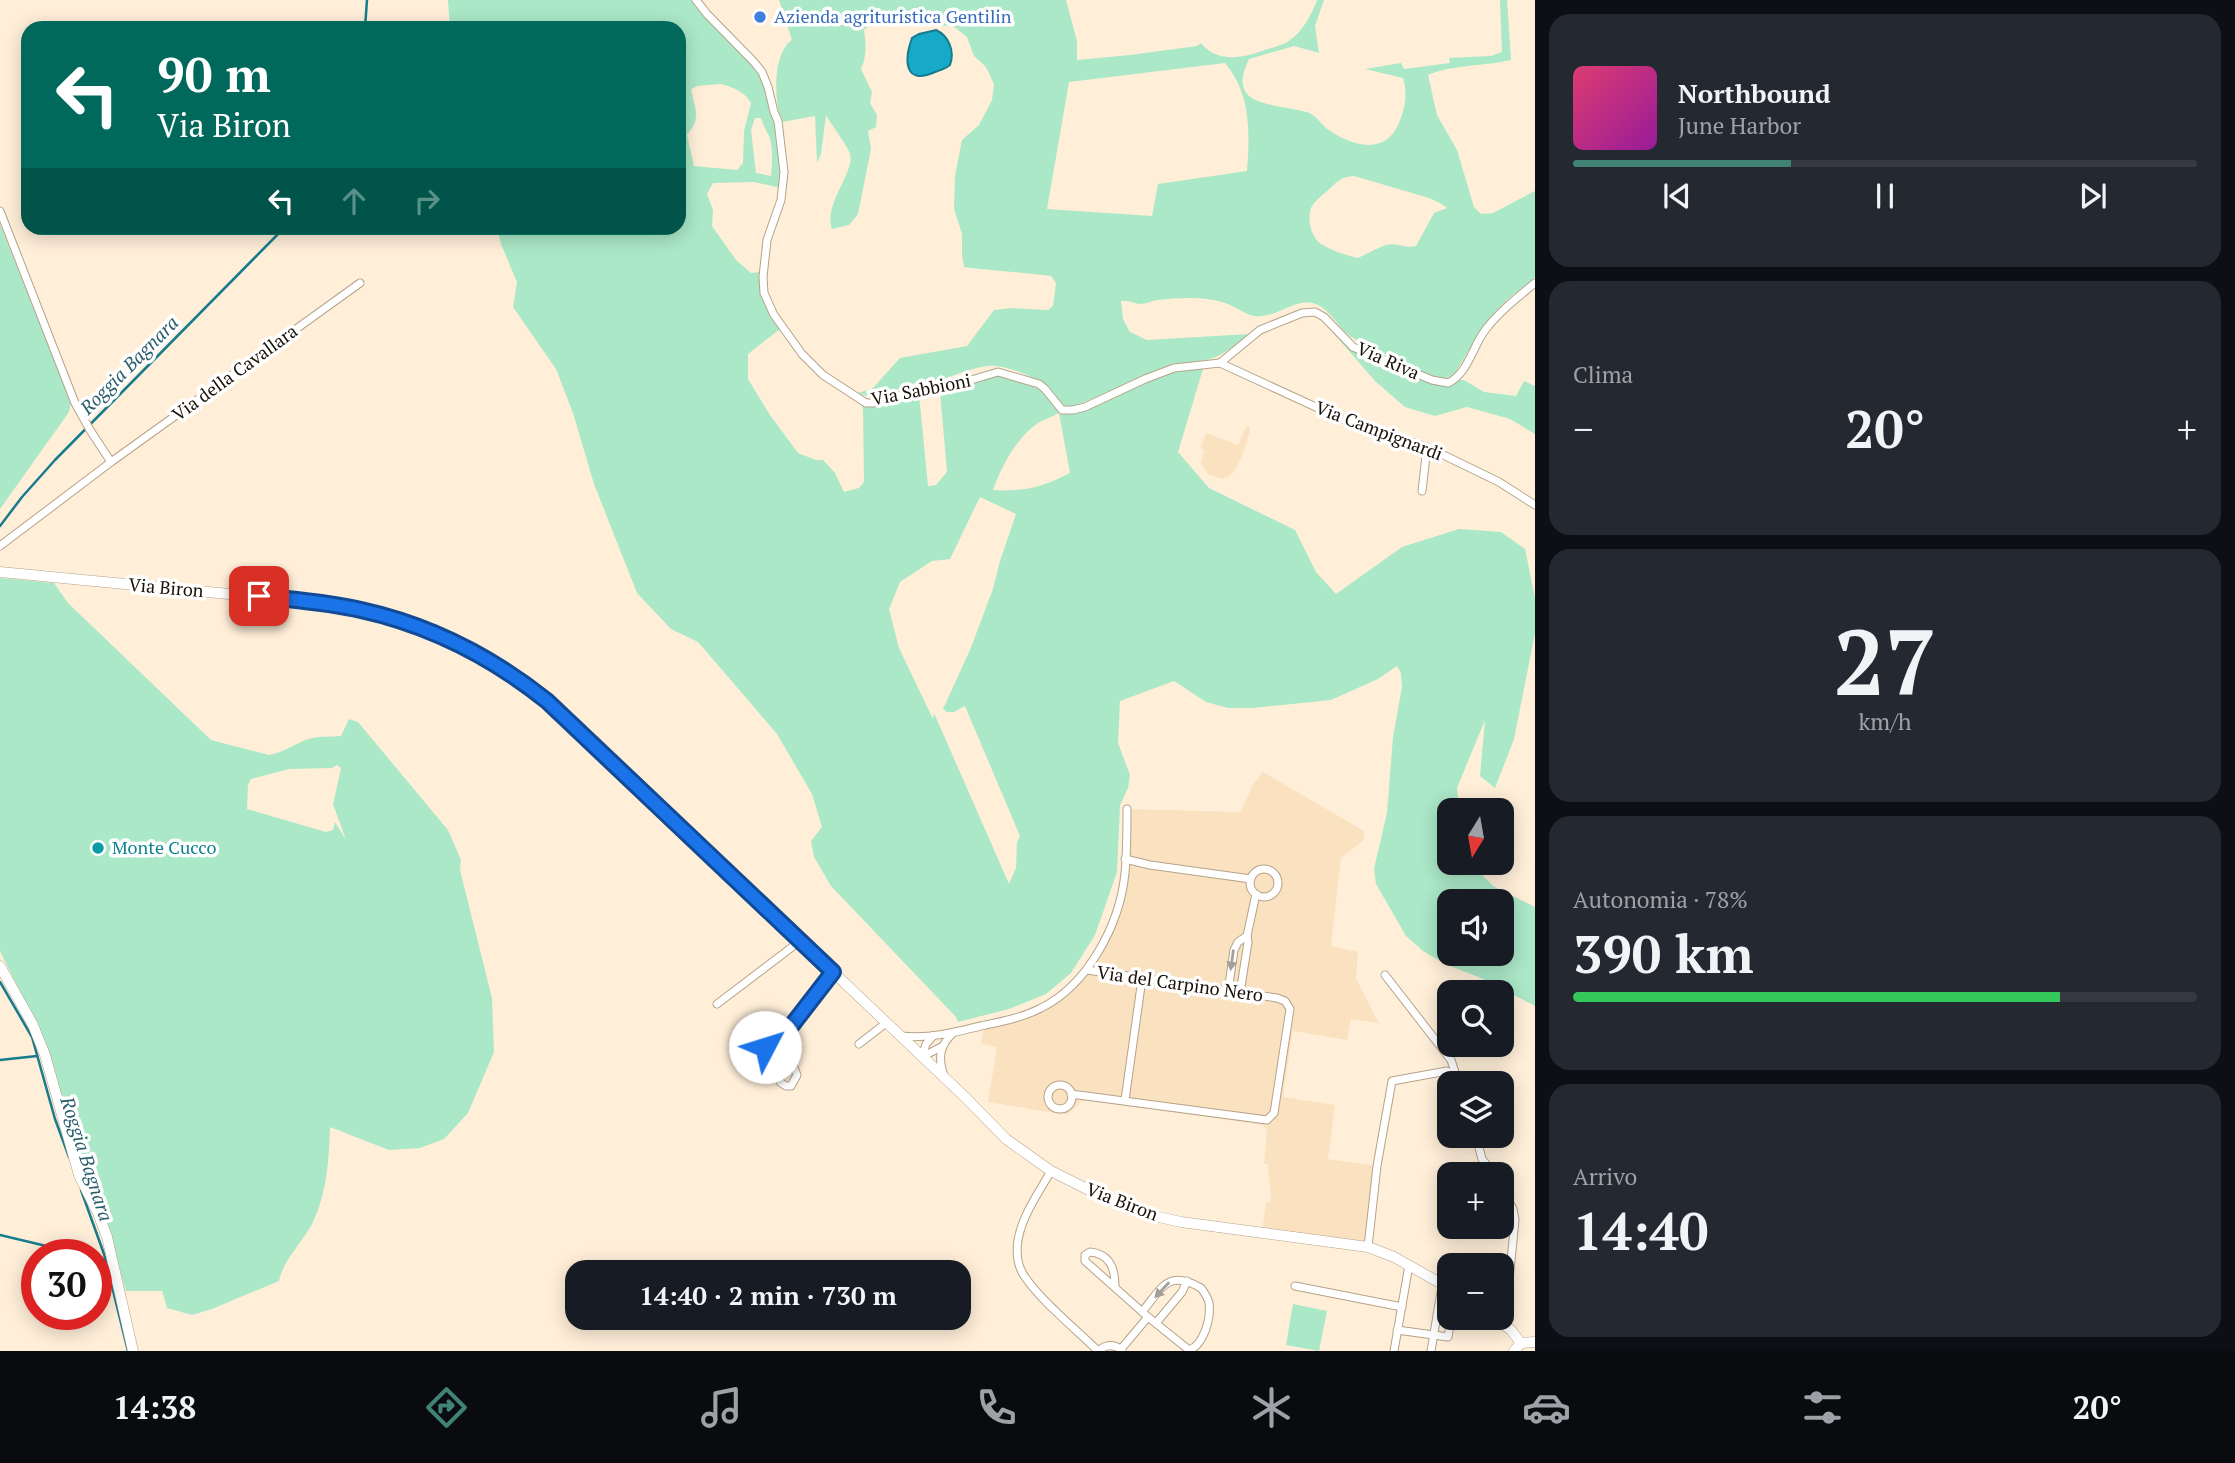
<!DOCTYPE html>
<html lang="it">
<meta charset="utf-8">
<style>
body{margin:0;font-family:"PT Serif",serif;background:#242831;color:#f1f3f6;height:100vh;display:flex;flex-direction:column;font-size:26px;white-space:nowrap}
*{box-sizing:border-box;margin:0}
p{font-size:23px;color:#9ea1a6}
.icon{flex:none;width:38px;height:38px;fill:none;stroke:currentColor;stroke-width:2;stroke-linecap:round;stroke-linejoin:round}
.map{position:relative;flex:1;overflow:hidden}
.sheet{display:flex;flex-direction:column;gap:14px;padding:14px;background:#0d0f14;width:700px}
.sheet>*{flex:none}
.hud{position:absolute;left:21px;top:21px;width:665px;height:214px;border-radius:21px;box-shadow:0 4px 18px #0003;background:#00695c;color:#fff;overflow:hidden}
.needle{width:46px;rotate:191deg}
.tools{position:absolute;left:1437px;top:798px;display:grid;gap:14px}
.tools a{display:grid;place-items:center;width:77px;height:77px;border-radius:14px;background:#171b24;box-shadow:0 4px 18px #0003;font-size:35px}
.speed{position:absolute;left:21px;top:1239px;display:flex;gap:14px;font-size:35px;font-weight:700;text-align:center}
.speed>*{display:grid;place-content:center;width:91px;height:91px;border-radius:50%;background:#171b24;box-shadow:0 4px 18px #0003;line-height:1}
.speed .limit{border:10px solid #d22;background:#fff;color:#111}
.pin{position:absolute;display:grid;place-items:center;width:60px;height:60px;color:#fff;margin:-30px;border-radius:14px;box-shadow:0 4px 10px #0006}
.me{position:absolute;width:77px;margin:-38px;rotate:50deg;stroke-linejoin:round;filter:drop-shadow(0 0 5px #0008)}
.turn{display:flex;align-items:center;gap:24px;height:147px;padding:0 21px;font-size:32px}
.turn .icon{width:91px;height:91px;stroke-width:2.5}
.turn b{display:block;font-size:49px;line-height:60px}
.lanes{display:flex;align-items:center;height:66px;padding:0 21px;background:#0003;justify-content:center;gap:35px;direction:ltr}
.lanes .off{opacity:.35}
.big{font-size:52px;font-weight:700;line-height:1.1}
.sheet .tile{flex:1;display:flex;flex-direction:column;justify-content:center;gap:10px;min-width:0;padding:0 24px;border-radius:21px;background:#242831}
.sheet .dial{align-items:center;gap:0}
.dial b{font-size:91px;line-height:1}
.song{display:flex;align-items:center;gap:21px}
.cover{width:84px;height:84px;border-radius:10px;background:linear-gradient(135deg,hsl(340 70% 55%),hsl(300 70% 35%))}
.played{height:7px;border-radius:4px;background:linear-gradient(90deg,#408374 35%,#363941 35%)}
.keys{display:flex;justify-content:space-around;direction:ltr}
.heat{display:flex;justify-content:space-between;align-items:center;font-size:38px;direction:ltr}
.charge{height:10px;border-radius:5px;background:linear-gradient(90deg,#34c759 78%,#363941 0)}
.trip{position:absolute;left:565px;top:1260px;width:406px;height:70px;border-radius:21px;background:#171b24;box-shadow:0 4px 18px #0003;font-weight:700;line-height:70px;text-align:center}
.tab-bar{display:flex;height:112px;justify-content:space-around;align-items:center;background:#090b0e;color:#9ea1a6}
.tab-bar .icon{width:49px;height:49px}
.tab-bar .current{color:#408374}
.tab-bar b{font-size:32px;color:#f1f3f6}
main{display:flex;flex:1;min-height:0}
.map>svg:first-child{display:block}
.built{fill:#fae2c1}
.green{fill:#aae8c7;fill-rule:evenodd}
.water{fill:#16a9c8;stroke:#177b8e;stroke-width:2}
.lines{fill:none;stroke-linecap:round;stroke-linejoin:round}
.stream{stroke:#177b8e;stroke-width:2.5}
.street-casing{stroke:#b5a389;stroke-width:9}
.secondary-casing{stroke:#b5a389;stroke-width:11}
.street{stroke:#fff;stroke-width:7}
.secondary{stroke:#fff;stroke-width:10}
.oneway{fill:#a3a09c}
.route-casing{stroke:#114b97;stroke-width:18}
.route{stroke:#1a73e8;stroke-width:12}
.shop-dot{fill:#3f7fe0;stroke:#fff;stroke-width:2.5}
.culture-dot{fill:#0f9aa8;stroke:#fff;stroke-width:2.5}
.labels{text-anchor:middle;stroke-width:7;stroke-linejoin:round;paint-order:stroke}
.shop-label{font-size:18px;fill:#366cbe;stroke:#fff;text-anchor:start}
.street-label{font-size:18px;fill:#181108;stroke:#fff}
.culture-label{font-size:18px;fill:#0d838f;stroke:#fff;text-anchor:start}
.water-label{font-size:19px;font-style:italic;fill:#2a5e6c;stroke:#fff}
</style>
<main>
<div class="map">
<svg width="1535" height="1351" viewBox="0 0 1535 1351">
<rect width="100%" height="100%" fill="#ffefd9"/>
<g class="built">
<polygon points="1247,425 1250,428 1249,434 1242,456 1235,470 1228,477 1222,479 1208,474 1201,464 1204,450 1200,448 1206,433 1238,445"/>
<polygon points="1263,772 1364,831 1364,840 1341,858 1331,946 1358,952 1356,979 1379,1023 1351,1019 1347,1040 1293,1031 1283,1097 1335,1105 1328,1159 1377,1166 1368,1247 1262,1231 1266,1203 1271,1200 1268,1164 1264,1164 1267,1131 1263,1125 1100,1102 1082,1101 1067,1115 988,1102 997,1047 981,1044 984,1026 1029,1013 1070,988 1103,943 1123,886 1127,809 1240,812 1253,785"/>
</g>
<g class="green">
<path d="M448 0H693L751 60 761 74 776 122 782 165 781 188 754 182 713 183 707 194 713 210 712 226 736 260 751 273 760 272 763 301 780 329 748 354V379L770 415 798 453 816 460H823L835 473 844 492 859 488 864 482 863 408 861 405H880L919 394 928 486 936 485 947 472 940 392 998 375 1020 381 1043 391 1059 412 1067 414 1079 411 1177 368H1199L1203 369 1178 452 1209 488 1295 530 1316 572 1336 594 1402 547 1459 529 1501 532 1525 549 1535 598V633L1514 739 1495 788 1480 776 1485 720 1457 788 1459 810H1449V863H1471L1493 886 1535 907V1006L1481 978 1445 964 1423 951 1406 936 1376 884 1374 869 1387 813 1393 737 1402 687 1401 673 1397 666 1378 679 1331 700 1252 708H1228L1206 702 1174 681 1120 701 1118 743 1130 775 1128 788 1120 805 1117 872 1095 935 1071 973 1046 994 1009 1009 958 1022 956 1017 831 886 814 857 811 841 822 827 812 794 777 734 698 642 671 629 637 593 594 484 573 413 556 369 513 307 517 282 501 244 497 228H679V28H450ZM721 84C733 87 745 92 751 103L744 131 743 163 737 170 694 166 687 135C702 117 695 110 691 89L697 86ZM755 118H761C763 125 765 128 768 134 774 145 772 165 771 176L756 173 751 130ZM1059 413 1070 473C1043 487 1023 492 993 490 1001 467 1015 441 1035 425 1042 420 1052 417 1059 413ZM980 497 1016 514 1000 561 993 589 970 650 943 709 947 712H954L965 706 1020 836 1017 843 1016 868 1009 884 934 713 933 719 899 648 889 609 900 582 932 561 950 559ZM1449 901H1502V954H1449Z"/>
<path d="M779 0H1066L1077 41V60L1130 55 1197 46 1201 43C1219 65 1245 57 1268 49 1274 47 1283 45 1289 41 1303 31 1311 16 1317 0H1324L1315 26 1319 53 1294 46 1249 59C1244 70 1238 85 1248 95 1260 107 1295 107 1309 113 1318 117 1322 126 1330 131 1353 146 1384 155 1398 125 1405 110 1408 93 1403 78L1365 69 1401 63 1404 69 1450 63 1449 58 1491 56 1502 52 1500 0H1507L1511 60C1486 66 1450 65 1428 75L1437 115 1457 150 1474 207 1481 214 1493 213 1535 191V277C1527 285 1517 291 1508 299 1486 320 1471 346 1456 372 1452 376 1448 379 1442 378 1425 378 1359 344 1346 333 1337 324 1331 313 1320 306 1299 293 1276 320 1254 316 1244 314 1235 306 1225 303 1203 296 1179 298 1157 300 1151 301 1146 304 1141 304 1134 304 1129 300 1121 301L1123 319 1130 332 1147 340 1249 334C1237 343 1224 355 1210 359 1195 363 1179 362 1164 367L1073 407C1060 407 1056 396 1048 388 1036 377 1004 364 988 366 974 367 959 374 946 378 934 381 920 381 908 385 885 393 886 403 858 393L872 389 900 358 967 346 994 310 1011 308 1048 310 1053 306 1056 283 1051 276C1022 272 993 271 964 267L962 255V234L954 209 955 176 962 140 979 125 992 100 994 84 986 67 974 56 967 37 953 26 871 23 864 30C866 44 867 55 861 69L872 92 870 103 877 115 876 127 868 131 871 149 858 214 849 225 832 229C823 204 855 173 850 154 846 143 832 126 826 115L821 154 817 163 815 116 782 122C774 103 772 53 792 40ZM1225 63C1251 94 1250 132 1247 171L1158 184 1152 216 1047 209 1069 82ZM1354 176 1429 198 1440 203 1447 208 1434 213 1416 246C1406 249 1397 242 1386 245 1377 248 1367 254 1358 258 1346 255 1332 251 1321 244 1311 237 1307 220 1311 208 1314 202 1321 196 1326 192 1337 182 1340 177 1354 176Z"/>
<polygon points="0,224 71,403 69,412 0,509"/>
<polygon points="1315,312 1346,341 1432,380 1464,380 1484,392 1516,396 1524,381 1535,386 1535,434 1510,419 1467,407 1435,416 1405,407 1375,381"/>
<path d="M0 578 54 583 68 603 211 740 269 755C284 753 297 742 312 738 321 736 332 737 341 736L349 719 358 722 448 830 461 860 460 870 492 998 494 1052 468 1113 444 1139 420 1148 389 1150 330 1127C329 1159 327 1194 312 1224 302 1243 283 1260 279 1281L212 1309 192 1315 167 1308 162 1291H126L106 1219 83 1171 45 1042 0 951ZM337 765 341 768 340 773 333 804 346 840 335 822 333 830 326 832 247 809 248 785 251 779 289 769 332 768Z"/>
<polygon points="1293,1304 1327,1311 1319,1351 1286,1345"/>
</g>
<path class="water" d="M936 30C949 36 955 51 950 65 945 69 941 70 935 72 904 86 904 60 912 38L919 34Z"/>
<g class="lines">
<g class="stream">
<polyline points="365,28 367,0"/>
<polyline points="0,526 22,497 55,460 284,228"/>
<polyline points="0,982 32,1037 55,1119 69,1157"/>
<polyline points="0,1060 37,1056"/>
<polyline points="81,1190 104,1254 128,1351"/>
<polyline points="0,1235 84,1255"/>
<polyline points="96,1258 105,1260"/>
</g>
<g class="street-casing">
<g id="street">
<polyline points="696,0 707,14 754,62 762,72 768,87 774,112 778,121 784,172 781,200 767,240 763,277 764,293 774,315 802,354 823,375 866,403 873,403 912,392 944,388 998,372 1039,384 1045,389 1062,410 1073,410 1085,407 1145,379 1174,368 1220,363 1344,420 1427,447 1499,482 1535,505"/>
<polyline points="0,211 75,403 90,430 111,462"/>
<path d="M1220 363 1260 330 1302 313 1315 312 1324 317 1353 347 1432 380 1448 383C1468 374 1473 345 1486 329 1500 311 1518 297 1535 283"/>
<polyline points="1422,491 1427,447"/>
<polyline points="0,546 111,462 360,283"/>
<polyline points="1125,859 1150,865 1251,879"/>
<circle cx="1264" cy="883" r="14"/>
<polyline points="1385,975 1451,1060 1455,1072 1453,1075"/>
<polyline points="1228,991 1234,950 1238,942 1247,936"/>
<polyline points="1240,993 1248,942 1247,936 1256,894"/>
<polyline points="717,1004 800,941"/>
<path d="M901 1036C930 1039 957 1032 985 1025 1004 1021 1024 1017 1041 1008 1088 985 1120 924 1125 873 1127 852 1127 830 1127 809"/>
<polyline points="782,1038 797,1075 791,1086 786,1086 781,1083 765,1047 770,1039 782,1038 833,972"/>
<polyline points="859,1044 886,1023"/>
<polyline points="922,1057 926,1044 933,1036"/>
<polyline points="922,1057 941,1047"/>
<path d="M944 1076C938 1059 939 1046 953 1033"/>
<circle cx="1060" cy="1097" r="12"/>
<polyline points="1071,1094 1267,1120 1274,1113 1290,1009 1285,1001 1277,998 1087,970"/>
<polyline points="1125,1100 1142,979"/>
<polyline points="1476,1136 1482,1159 1494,1174"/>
<path d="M1051 1171C1039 1192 1022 1216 1018 1240 1016 1253 1017 1266 1025 1277 1042 1302 1076 1329 1098 1351"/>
<polyline points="1502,1189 1513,1209 1515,1220 1506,1311 1502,1323"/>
<polyline points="1368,1247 1377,1166 1392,1081 1447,1071 1462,1083"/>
<path d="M1115 1286C1115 1268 1110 1254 1090 1252L1085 1255V1261L1148 1317 1189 1350C1204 1345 1211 1318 1209 1303 1208 1298 1204 1292 1201 1288 1167 1269 1162 1288 1142 1312"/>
<polyline points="1295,1286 1402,1307"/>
<polyline points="1156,1323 1182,1292 1187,1281"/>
<polyline points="1397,1330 1448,1337 1451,1318"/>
<polyline points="1121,1349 1148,1317"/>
<path d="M1098 1351C1106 1344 1114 1344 1122 1350"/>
<polyline points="1394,1351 1409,1265"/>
<polyline points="1431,1351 1441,1292"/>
</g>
</g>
<g class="secondary-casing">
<g id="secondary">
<path d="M0 572 322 603C408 618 479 646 547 701L966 1098 1006 1139 1051 1171 1111 1201 1141 1213 1181 1222 1368 1247 1394 1257 1449 1288"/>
<polyline points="0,966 33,1025 45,1055 79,1175 98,1213 107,1237 133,1351"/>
<polyline points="1494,1318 1511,1330 1521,1343"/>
<polyline points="1514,1351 1521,1343 1535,1342"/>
</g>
</g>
<use href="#street" class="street"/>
<use href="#secondary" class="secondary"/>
</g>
<defs><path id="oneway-solid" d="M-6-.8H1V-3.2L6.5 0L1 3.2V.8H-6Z" transform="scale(1.75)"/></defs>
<g class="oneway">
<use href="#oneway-solid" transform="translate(1232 960) rotate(98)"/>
<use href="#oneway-solid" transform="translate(1162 1290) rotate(133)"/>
</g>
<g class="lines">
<g class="route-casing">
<path id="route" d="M259 596C293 600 327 602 361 610 429 625 492 657 547 701L833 972 782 1038 770 1039 765 1047"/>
</g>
<use href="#route" class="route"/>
</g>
<circle class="shop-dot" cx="760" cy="17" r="7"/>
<circle class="culture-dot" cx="98" cy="848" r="7"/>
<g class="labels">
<g class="shop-label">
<text x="774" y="23">Azienda agrituristica Gentilin</text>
</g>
<g class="street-label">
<text transform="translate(1388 361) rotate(24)" y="6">Via Riva</text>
<text transform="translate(235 373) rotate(-36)" y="6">Via della Cavallara</text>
<text transform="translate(921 390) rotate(-11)" y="6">Via Sabbioni</text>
<text transform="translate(1379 431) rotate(21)" y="6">Via Campignardi</text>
<text transform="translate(166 588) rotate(5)" y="6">Via Biron</text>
<text transform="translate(1180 984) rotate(8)" y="6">Via del Carpino Nero</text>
<text transform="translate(1122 1202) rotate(21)" y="6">Via Biron</text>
</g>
<g class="culture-label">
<text x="112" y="854">Monte Cucco</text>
</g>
<g class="water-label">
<text transform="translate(129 365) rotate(-45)" y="7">Roggia Bagnara</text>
<text transform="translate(87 1159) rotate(72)" y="7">Roggia Bagnara</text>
</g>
</g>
</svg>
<div class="tools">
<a><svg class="needle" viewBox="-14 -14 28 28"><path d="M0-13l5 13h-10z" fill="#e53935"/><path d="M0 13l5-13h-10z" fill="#9ea1a6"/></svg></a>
<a><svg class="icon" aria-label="sound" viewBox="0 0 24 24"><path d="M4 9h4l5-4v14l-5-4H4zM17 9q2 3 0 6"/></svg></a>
<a><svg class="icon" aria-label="search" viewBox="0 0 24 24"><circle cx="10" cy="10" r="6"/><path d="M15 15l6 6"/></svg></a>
<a><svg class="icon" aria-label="layers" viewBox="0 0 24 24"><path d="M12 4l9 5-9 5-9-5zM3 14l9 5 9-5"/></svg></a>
<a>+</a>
<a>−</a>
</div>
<div class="speed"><div class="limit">30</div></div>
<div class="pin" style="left:259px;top:596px;background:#d93025"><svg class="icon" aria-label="arrive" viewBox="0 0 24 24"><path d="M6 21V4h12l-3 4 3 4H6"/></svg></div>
<svg class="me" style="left:765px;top:1047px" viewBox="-20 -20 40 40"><circle r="19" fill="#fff"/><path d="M0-13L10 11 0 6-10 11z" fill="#1a73e8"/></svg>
<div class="trip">14:40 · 2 min · 730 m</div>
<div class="hud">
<div class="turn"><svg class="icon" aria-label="left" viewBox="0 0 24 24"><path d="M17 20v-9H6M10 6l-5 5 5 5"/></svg><div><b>90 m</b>Via Biron</div></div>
<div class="lanes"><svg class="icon" aria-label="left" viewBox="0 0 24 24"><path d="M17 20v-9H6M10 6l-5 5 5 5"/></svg><svg class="icon off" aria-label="ahead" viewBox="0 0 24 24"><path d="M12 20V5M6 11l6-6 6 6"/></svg><svg class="icon off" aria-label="right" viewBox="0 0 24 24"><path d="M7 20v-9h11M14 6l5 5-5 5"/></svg></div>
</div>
</div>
<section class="sheet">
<div class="tile">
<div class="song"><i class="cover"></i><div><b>Northbound</b><p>June Harbor</p></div></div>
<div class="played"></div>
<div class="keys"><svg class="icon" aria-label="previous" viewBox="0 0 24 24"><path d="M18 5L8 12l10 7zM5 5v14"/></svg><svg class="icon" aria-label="pause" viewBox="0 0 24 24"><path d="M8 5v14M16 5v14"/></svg><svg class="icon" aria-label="next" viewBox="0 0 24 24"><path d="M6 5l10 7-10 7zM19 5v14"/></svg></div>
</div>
<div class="tile"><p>Clima</p>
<div class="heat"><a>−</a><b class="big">20°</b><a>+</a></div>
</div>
<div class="tile dial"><b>27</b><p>km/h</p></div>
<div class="tile"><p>Autonomia · 78%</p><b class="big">390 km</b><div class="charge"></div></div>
<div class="tile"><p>Arrivo</p><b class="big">14:40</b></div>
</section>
</main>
<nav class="tab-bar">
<b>14:38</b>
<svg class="icon current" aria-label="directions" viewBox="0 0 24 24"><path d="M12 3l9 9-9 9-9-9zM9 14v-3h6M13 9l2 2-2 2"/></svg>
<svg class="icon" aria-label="music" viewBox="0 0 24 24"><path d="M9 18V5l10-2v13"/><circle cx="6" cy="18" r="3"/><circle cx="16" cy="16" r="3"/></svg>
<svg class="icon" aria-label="phone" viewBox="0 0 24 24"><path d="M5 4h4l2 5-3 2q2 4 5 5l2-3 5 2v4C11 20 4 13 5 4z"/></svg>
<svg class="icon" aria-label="climate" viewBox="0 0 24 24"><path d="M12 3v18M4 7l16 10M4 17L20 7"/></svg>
<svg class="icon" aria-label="car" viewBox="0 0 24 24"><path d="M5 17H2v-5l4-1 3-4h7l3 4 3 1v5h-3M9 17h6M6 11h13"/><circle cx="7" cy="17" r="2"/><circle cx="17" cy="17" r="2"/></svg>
<svg class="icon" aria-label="filters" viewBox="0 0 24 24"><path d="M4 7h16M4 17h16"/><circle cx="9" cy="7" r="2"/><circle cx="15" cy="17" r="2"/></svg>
<b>20°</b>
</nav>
